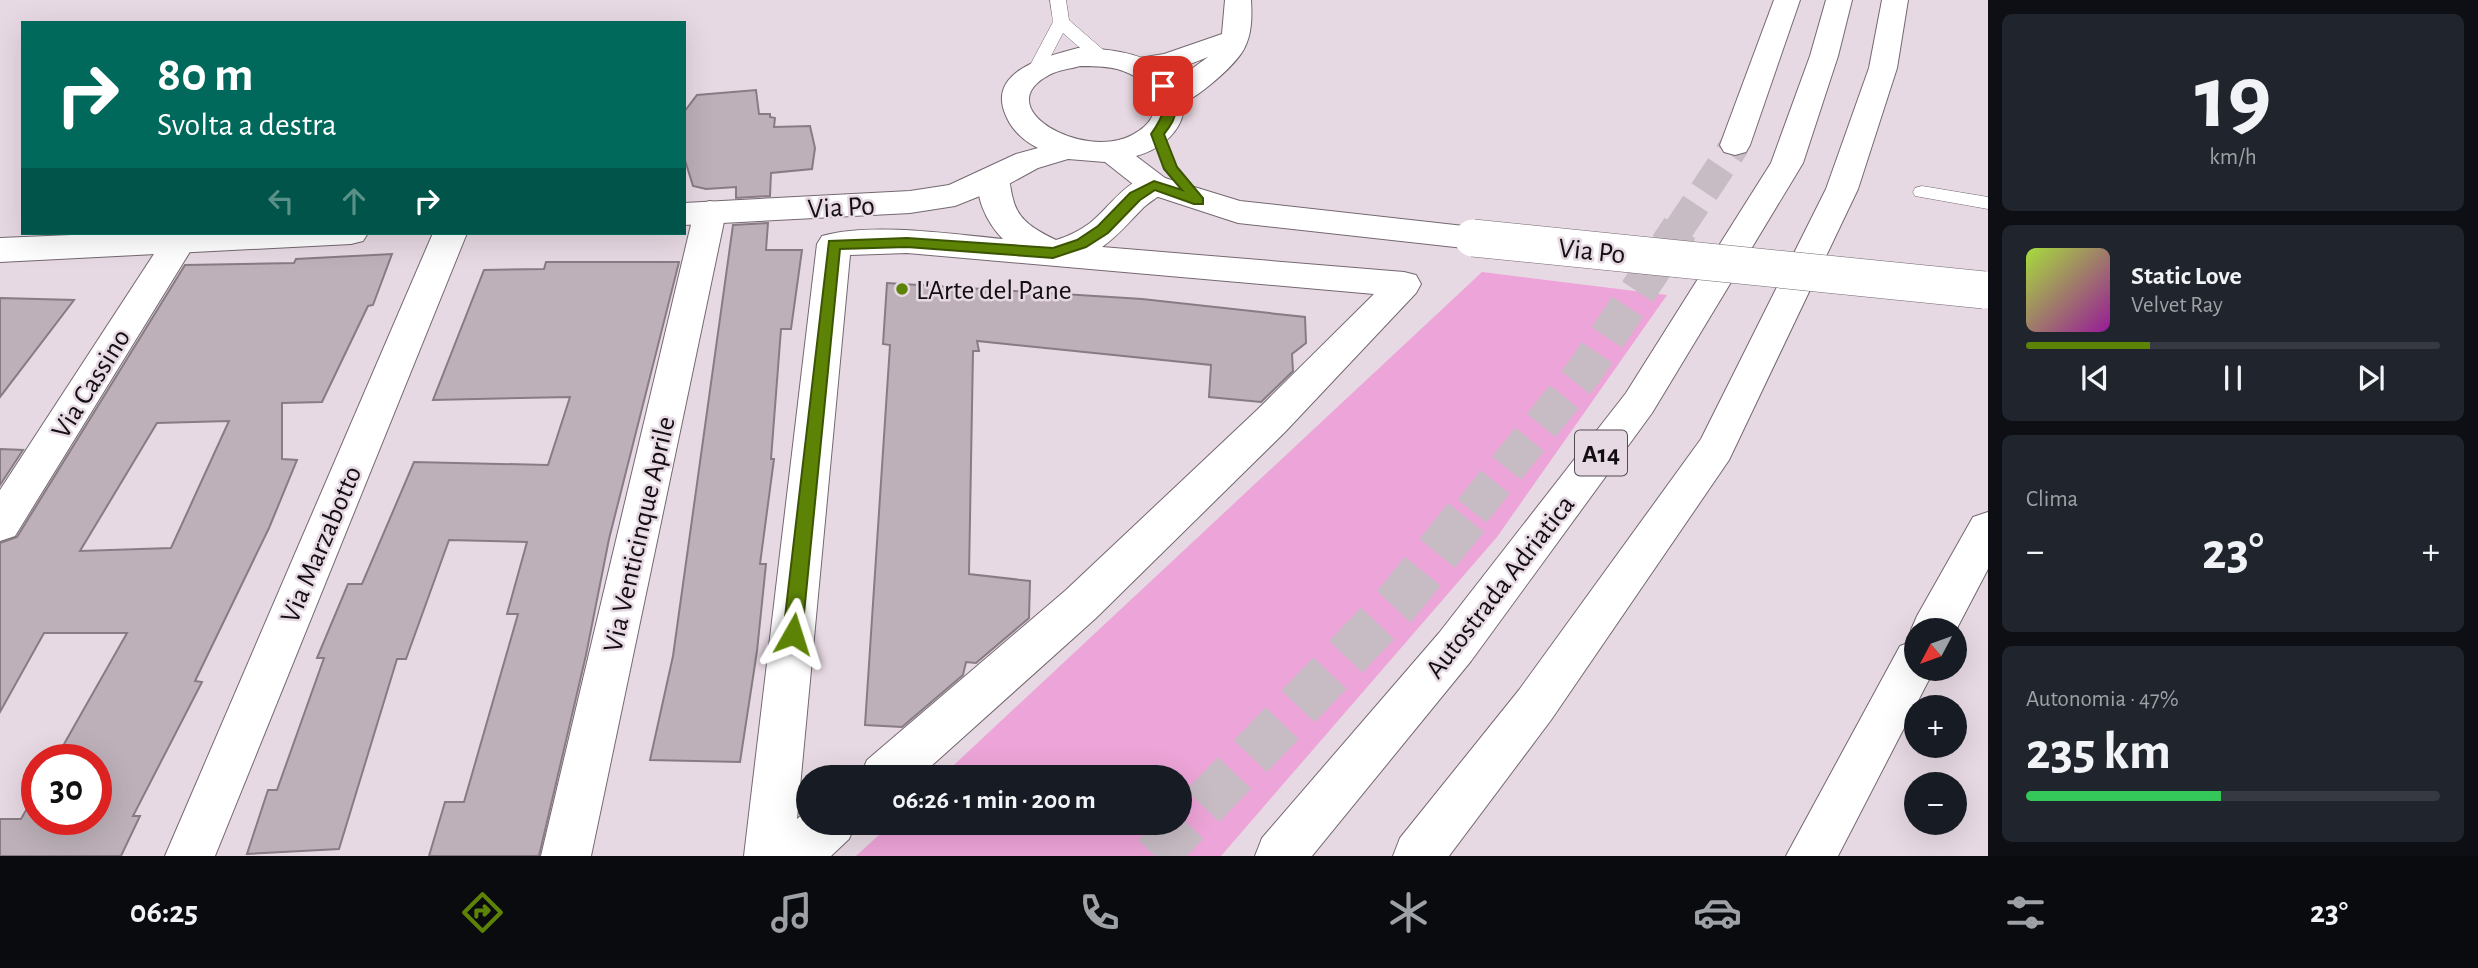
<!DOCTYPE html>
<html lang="it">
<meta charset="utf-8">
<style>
body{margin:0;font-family:"Alegreya Sans",sans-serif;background:#20242c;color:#f1f3f6;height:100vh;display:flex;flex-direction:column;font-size:26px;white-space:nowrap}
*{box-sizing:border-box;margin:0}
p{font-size:23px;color:#9ea1a6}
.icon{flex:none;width:38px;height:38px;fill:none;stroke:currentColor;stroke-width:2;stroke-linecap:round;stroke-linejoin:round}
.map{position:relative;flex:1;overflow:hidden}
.drawer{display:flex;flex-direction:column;gap:14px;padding:14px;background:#0d0f14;width:490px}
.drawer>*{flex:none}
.hud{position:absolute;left:21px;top:21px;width:665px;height:214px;border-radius:0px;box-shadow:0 7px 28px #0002;background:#00695c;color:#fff;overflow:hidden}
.needle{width:46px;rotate:229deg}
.controls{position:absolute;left:1904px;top:618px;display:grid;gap:14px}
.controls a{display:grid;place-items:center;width:63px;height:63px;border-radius:50%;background:#171b24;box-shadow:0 7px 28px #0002;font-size:35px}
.speed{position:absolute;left:21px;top:744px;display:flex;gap:14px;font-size:35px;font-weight:700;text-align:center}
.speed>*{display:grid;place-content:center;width:91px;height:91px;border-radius:50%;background:#171b24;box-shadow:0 7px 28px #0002;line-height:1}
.speed .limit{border:10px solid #d22;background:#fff;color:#111}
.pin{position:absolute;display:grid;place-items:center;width:60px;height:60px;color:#fff;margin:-30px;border-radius:14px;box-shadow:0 4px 10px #0006}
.me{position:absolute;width:77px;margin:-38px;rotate:6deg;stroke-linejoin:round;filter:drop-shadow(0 0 5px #0008)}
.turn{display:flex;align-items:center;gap:24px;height:147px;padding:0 21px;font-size:32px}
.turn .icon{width:91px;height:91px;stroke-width:2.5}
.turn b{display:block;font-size:49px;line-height:60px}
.lanes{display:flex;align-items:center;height:66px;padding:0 21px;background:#0003;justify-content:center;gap:35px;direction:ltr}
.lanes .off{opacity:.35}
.big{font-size:52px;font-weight:700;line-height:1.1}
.drawer .tile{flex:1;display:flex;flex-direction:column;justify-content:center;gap:10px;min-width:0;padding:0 24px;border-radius:10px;background:#20242c}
.drawer .dial{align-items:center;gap:0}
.dial b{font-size:91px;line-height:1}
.song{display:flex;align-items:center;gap:21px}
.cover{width:84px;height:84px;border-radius:10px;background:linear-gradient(135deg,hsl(80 70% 55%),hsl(300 70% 35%))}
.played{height:7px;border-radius:4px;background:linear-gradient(90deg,#5c8305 30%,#363941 30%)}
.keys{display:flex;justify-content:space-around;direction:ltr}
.heat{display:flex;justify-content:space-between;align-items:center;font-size:38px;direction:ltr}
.charge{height:10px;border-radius:5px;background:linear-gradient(90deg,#34c759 47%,#363941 0)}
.trip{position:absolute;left:796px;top:765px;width:396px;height:70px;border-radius:35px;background:#171b24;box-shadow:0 7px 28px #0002;font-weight:700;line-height:70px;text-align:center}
.tab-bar{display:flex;height:112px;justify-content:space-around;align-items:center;background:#090b0e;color:#9ea1a6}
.tab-bar .icon{width:49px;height:49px}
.tab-bar .selected{color:#5c8305}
.tab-bar b{font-size:32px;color:#f1f3f6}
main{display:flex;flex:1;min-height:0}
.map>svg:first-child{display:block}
.green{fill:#eda4d8}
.building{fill:#bdb0b9;stroke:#887c84;stroke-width:2;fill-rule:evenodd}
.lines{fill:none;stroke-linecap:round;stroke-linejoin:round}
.primary-tunnel-far2{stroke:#c7bbc4;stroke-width:30;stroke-dasharray:30 15;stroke-linecap:butt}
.primary-tunnel-far1{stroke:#c7bbc4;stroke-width:37;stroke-dasharray:37 18;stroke-linecap:butt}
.primary-tunnel{stroke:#c7bbc4;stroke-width:46;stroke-dasharray:46 23;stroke-linecap:butt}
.service-casing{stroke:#746870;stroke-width:1}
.minor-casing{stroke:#746870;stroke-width:2}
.tertiary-casing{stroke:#746870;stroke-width:2}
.primary-casing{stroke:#746870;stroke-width:2}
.motorway-casing{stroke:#746870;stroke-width:2}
.service{fill:#fff;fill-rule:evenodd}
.minor{fill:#fff;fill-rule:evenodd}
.tertiary{fill:#fff;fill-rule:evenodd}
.primary{fill:#fff;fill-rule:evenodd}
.motorway{fill:#fff;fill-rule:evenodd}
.tertiary-bridge-casing{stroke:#746870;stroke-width:38;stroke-linecap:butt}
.tertiary-bridge{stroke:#fff;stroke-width:37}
.route{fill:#5c8305;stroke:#3c5503;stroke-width:2}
.poi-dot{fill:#5c8305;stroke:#e7d9e3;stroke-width:2.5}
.labels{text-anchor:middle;stroke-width:5;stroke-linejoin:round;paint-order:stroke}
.shield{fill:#e7d9e3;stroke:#524b50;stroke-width:2}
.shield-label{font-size:26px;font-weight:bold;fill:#120e11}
.street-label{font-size:28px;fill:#120e11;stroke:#e7d9e3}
.poi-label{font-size:28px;fill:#120e11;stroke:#e7d9e3;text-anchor:start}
</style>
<main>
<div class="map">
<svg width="1988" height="856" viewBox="0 0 1988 856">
<rect width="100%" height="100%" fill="#e7d9e3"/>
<polygon class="green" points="1482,272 1667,295 1497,537 1221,856 856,856 892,823 1180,822 1180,777 941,777"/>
<g class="building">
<polygon points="756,90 759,114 770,114 770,117 775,118 774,127 810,126 815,148 812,169 771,173 770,196 736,198 736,187 706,189 693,186 684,157 684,112 697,95"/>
<polygon points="768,223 766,250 802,250 791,329 781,329 771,459 774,459 760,564 766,564 757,651 740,762 650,760 673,656 733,225"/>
<path d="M392 254 373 305 368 306 322 402 282 403V459L297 460 269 528 195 681 202 682 133 816H140L121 856H0V819H21L37 791V819H96V760H55L127 633H44L0 712V543L17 537 185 265 294 263 296 259ZM229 421 171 548 80 551 157 423Z"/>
<polygon points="546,262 679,262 609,539 586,655 539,856 429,856 445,802 464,802 518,614 507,614 527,542 449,540 406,659 397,659 339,849 247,854 268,790 277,790 324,658 317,658 348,584 362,584 414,462 548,465 570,397 433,400 484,270 544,269"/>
<polygon points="887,283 1142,299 1305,317 1306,343 1292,354 1293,371 1261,402 1209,397 1211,365 977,341 979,351 973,351 969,574 1030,581 1029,618 976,663 966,662 963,675 902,727 865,725 890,345 883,344"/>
<polygon points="0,298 74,300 0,397"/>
<polygon points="0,449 23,450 0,485"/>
</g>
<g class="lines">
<polyline class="primary-tunnel-far2" points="1679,229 1735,145"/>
<polyline class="primary-tunnel-far1" points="1472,511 1584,372 1680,228"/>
<polyline class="primary-tunnel" points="1155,856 1397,603 1473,509"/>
<g class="service-casing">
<g id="service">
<polygon points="1050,0 1066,0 1069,20 1108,54 1110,58 1108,62 1096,62 1063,33 1042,73 1030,73 1028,69 1053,22"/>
<polygon points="1922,186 1988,197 1988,209 1915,196 1913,192 1915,188"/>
</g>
</g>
<g class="minor-casing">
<g id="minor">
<path d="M994 169 1005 172C1011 180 1010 189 1013 199 1018 221 1036 230 1056 240 1069 236 1079 231 1090 223 1113 205 1131 169 1165 178L1170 185C1163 195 1153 199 1144 207 1130 221 1118 236 1102 247L1404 272 1416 275 1421 284 1416 293 1285 432 1096 618 919 777H860L867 760 1066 590 1257 410 1374 294 907 253 850 255 797 819 808 810V822H856L849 839 831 856H744L817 244 822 236C870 222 952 234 1003 239 988 224 970 192 983 172Z"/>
<polygon points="710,201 722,204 726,212 591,856 541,856 694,212 698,204"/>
<polygon points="187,233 191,234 196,242 191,250 15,536 0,541 0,490 167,234"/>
<polygon points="433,233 467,233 215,856 165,856"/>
<polygon points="1988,512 1988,569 1955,632 1955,630 1916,630 1916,668 1935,668 1838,856 1786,856 1900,646 1916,640 1911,630 1917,616 1973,517"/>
</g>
</g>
<g class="tertiary-casing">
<g id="tertiary">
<path d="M1078 48C1106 49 1138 51 1162 69 1204 100 1180 144 1136 156L1165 178 1240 201 1473 227 1485 230 1490 238 1485 246 1473 249 1238 223 1143 192 1105 162 1068 159 1038 168 1005 186 955 206 910 213 684 225V203L910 191 949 185 1016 154 1038 148C1025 142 1013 131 1007 118 984 72 1044 57 1078 48ZM1080 66C1092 66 1105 66 1117 69 1154 79 1172 114 1132 135 1084 161 987 108 1049 75 1058 70 1070 69 1080 66Z"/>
<polygon points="119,233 368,233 363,241 351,244 0,262 0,238"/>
</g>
</g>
<g class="primary-casing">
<g id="primary">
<path d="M1225 0H1251C1252 17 1252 34 1244 49 1235 66 1190 106 1170 107 1169 107 1161 105 1160 104L1155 98 1160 92 1208 57C1183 67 1154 79 1127 72L1123 66 1127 60 1164 54 1222 34Z"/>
<polygon points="1774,0 1800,0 1750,145 1746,152 1735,155 1724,152 1720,145"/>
</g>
</g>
<g class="motorway-casing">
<g id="motorway">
<polygon points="1826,0 1852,0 1838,56 1803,163 1652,413 1471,661 1312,856 1255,856 1262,838 1439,633 1626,393 1771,163 1810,56"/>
<polygon points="1882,0 1908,0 1897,68 1858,189 1729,460 1551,720 1449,856 1393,856 1400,838 1519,690 1701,439 1826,189 1869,68"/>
</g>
</g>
<use href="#service" class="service"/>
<use href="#minor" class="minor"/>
<use href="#tertiary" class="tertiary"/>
<use href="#primary" class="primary"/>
<use href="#motorway" class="motorway"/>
<g class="tertiary-bridge-casing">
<polyline id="tertiary-bridge" points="1473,238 1984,290"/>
</g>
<use href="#tertiary-bridge" class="tertiary-bridge"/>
</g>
<path class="route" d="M1163 83 1168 84C1180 103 1179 116 1164 134L1177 167 1203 198V204H1194L1155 190 1140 200 1108 233 1086 247 1053 258 907 247 840 249 802 634 799 639 793 642 786 639 783 634 829 241 907 238 1053 248 1077 240 1098 226 1130 193 1154 181 1182 190 1164 169 1151 134C1164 116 1168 106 1157 86Z"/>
<circle class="poi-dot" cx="902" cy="289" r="7"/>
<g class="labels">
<rect class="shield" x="1575" y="430.5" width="52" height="45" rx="5"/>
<g class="shield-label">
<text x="1601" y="462">A14</text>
</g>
<g class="street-label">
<text transform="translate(841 206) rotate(-3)" y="10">Via Po</text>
<text transform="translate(1592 250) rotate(6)" y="10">Via Po</text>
<text transform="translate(90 383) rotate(-58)" y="10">Via Cassino</text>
<text transform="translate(638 534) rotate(-77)" y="10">Via Venticinque Aprile</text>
<text transform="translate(320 544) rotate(-67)" y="10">Via Marzabotto</text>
<text transform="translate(1499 586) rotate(-52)" y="10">Autostrada Adriatica</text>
</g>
<g class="poi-label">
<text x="916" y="299">L'Arte del Pane</text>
</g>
</g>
</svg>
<div class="controls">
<a><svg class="needle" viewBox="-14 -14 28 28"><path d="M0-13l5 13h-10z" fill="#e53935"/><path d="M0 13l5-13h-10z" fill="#9ea1a6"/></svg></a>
<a>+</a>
<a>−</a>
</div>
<div class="speed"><div class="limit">30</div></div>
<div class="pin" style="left:1163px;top:86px;background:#d93025"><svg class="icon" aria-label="arrive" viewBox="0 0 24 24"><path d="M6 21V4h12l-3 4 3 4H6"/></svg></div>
<svg class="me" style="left:793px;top:634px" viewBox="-20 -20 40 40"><path d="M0-17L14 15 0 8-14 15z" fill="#5c8305" stroke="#fff" stroke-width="4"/></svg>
<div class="trip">06:26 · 1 min · 200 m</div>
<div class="hud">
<div class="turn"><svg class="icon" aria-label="right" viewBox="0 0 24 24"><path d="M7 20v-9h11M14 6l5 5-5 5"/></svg><div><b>80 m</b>Svolta a destra</div></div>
<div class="lanes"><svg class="icon off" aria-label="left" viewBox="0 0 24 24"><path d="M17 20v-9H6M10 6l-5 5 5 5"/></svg><svg class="icon off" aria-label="ahead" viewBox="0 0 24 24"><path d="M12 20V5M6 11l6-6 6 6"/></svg><svg class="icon" aria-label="right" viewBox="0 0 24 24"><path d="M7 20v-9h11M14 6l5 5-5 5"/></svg></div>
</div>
</div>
<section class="drawer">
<div class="tile dial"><b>19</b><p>km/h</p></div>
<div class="tile">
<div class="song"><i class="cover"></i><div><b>Static Love</b><p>Velvet Ray</p></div></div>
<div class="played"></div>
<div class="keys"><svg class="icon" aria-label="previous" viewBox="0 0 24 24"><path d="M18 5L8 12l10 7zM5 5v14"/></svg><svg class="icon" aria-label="pause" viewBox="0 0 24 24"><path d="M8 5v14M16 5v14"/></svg><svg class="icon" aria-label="next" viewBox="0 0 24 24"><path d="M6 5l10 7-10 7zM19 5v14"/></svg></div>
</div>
<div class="tile"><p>Clima</p>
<div class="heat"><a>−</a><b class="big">23°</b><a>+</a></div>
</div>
<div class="tile"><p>Autonomia · 47%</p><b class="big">235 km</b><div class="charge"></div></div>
</section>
</main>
<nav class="tab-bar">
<b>06:25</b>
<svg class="icon selected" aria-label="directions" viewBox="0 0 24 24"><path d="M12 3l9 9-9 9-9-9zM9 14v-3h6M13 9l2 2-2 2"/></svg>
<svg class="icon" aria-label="music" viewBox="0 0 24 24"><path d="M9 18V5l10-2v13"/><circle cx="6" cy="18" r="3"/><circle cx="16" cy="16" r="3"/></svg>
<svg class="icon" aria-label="phone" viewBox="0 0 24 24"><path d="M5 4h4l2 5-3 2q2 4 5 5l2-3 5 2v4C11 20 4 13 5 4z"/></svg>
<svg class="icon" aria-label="climate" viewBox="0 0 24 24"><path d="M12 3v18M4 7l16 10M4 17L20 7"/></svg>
<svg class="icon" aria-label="car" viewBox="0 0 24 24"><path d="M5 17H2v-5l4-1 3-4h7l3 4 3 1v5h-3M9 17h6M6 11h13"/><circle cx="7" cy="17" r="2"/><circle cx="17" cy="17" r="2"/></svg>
<svg class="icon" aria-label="filters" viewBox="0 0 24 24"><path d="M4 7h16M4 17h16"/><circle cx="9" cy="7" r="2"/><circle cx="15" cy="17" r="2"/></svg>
<b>23°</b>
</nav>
